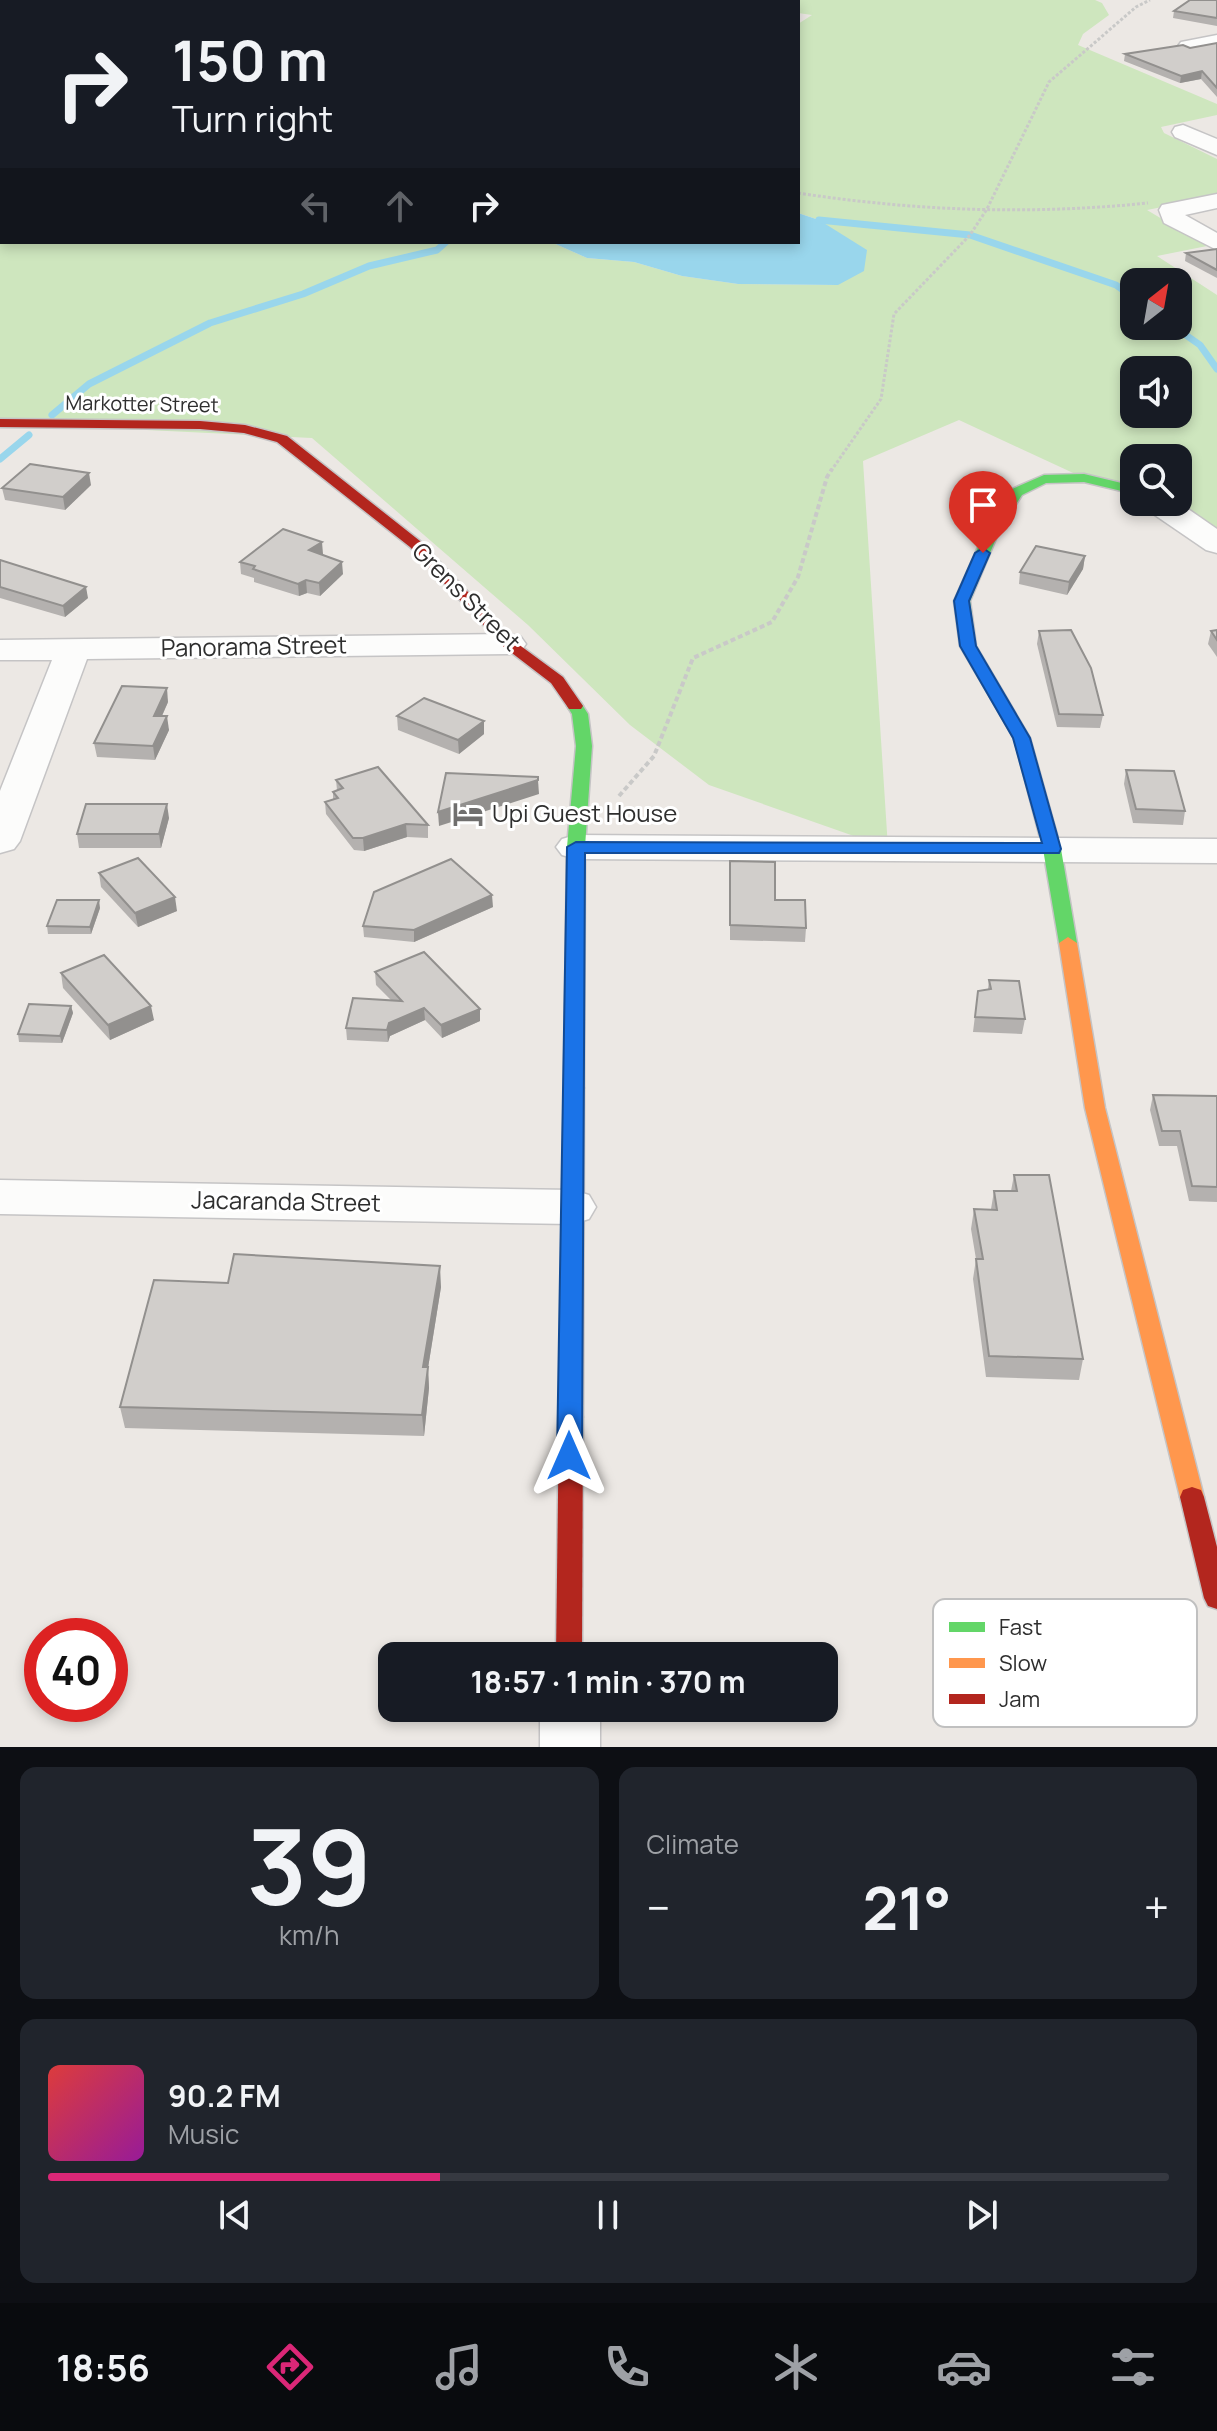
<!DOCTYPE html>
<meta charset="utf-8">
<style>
body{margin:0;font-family:Manrope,sans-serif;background:#20242c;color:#f1f3f6;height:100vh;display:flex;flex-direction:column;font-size:30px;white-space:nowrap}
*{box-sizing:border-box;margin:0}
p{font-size:26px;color:#9ea1a6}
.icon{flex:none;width:44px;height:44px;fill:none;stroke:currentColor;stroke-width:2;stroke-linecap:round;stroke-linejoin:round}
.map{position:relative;height:1747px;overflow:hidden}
.sheet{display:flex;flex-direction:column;gap:20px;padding:20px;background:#0d0f14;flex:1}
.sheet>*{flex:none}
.banner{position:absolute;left:0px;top:0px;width:800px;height:244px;box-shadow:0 4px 12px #0003;background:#171b24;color:#f1f3f6;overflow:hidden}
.needle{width:52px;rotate:31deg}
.fabs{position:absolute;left:1120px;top:268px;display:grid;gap:16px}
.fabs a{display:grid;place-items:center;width:72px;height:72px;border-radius:16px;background:#171b24;box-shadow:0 4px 12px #0003;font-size:40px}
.speed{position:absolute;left:24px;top:1618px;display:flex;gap:16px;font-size:40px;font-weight:700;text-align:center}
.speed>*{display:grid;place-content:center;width:104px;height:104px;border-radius:50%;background:#171b24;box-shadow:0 4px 12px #0003;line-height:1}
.speed .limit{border:12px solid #d22;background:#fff;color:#111}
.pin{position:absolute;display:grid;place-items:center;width:68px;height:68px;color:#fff;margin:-82px -34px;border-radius:50% 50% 50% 0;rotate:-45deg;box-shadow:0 0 8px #0007}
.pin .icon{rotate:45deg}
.me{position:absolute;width:88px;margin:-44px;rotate:0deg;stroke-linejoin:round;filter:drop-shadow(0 0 6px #0008)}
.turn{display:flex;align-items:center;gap:28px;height:168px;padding:0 40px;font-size:36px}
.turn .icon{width:104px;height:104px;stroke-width:2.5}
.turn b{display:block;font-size:56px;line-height:68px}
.lanes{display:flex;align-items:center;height:76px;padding:0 40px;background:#0003;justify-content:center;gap:40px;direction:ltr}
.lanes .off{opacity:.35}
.big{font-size:60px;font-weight:700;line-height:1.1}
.sheet .tile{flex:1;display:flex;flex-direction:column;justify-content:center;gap:12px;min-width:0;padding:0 28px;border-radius:16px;background:#20242c}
.sheet .dial{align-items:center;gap:0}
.dial b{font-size:104px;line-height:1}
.song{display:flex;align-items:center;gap:24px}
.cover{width:96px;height:96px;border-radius:12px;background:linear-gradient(135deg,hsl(0 70% 55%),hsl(300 70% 35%))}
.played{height:8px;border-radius:4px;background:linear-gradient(90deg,#db2777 35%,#363941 35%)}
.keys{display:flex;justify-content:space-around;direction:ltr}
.heat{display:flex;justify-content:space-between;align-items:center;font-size:44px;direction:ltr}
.sheet .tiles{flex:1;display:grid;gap:20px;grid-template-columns:1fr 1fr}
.tile:last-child{grid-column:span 2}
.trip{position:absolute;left:378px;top:1642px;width:460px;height:80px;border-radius:16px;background:#171b24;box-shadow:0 4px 12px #0003;font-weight:700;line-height:80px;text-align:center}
.tab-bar{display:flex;height:128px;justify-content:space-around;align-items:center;background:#090b0e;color:#9ea1a6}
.tab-bar .icon{width:56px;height:56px}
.tab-bar .active{color:#db2777}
.tab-bar b{font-size:36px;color:#f1f3f6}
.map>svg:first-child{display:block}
.green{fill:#cee6be;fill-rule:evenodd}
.water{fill:#99d6ec}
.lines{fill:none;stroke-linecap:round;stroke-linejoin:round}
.stream{stroke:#99d6ec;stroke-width:7}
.street-casing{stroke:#c5c4c5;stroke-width:3}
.fast-casing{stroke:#c5c4c5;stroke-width:3}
.slow-casing{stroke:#c5c4c5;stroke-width:3}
.jam-casing{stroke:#c5c4c5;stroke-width:3}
.path-far1{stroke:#c9c9c8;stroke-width:3;stroke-dasharray:3 2;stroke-linecap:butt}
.path{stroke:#c9c9c8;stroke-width:4;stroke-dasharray:5 3;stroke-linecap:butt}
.street{fill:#fcfcfb;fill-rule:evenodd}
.fast{fill:#63d668;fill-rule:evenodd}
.slow{fill:#ff974d;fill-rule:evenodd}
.jam{fill:#b3261e;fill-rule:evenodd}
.wall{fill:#b4b1af}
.shaded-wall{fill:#92908e}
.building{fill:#d1cecb;stroke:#92908e;stroke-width:2}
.route{fill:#1a73e8;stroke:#114b97;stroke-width:2}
.labels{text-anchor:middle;stroke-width:6;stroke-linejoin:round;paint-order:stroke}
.far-street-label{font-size:20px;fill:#2e2e2e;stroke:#fff}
.street-label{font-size:24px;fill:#2e2e2e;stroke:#fff}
.poi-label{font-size:24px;fill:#2e2e2e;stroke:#fff;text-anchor:start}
.key{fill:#fff;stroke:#c0c0c0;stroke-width:2}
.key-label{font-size:22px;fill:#2e2e2e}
</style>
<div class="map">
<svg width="1217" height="1747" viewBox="0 0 1217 1747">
<rect width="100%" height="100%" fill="#ece8e4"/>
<path class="green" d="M646 0H1095L1102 3 1109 15 1083 34 1078 45 1217 104V115L1161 127 1164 133 1217 159V196L1147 210 1207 246 1157 256 1217 295V543L1178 502V458H1134V490L1084 478 959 420 863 461 888 848 709 785 630 725 528 625 312 438 0 423V207L2 242H551L587 258 634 262 682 276 738 284 838 285 819 220 798 213V24L812 15 798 13V2ZM1134 282H1178V326H1134ZM1134 370H1178V414H1134Z"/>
<g class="water">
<polygon points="0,0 402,0 429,2 2,2 2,208"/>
<polygon points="798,213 819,220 867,250 864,271 838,285 738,284 682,276 634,262 587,258 551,242 798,242"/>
</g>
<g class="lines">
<g class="stream">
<polyline points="819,220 970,235 1116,285 1134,298"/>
<polyline points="1173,326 1200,345 1217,369"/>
<polyline points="52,415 89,384 210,323 303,294 369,266 437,250 446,242"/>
<polyline points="0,459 29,435"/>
</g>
<g class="street-casing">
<g id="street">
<polygon points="1217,35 1217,47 1188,52 1178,46 1181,42"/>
<polygon points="1183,125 1217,139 1217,155 1175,137 1172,132 1175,127"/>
<polygon points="1217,194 1217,208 1185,215 1217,233 1217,250 1164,223 1159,210 1162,205"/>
<polygon points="1141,502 1178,502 1217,529 1217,553 1206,550 1146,509"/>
<polygon points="509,634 521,637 526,644 521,651 509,654 87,659 20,841 14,849 0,853 0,791 52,660 0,660 0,640"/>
<polygon points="576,835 1217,839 1217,863 576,859 562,855 556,847 562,839"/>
<polygon points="0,1180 572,1190 589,1195 596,1207 589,1219 572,1224 0,1214"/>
<rect x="540" y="1708" width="60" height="39"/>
</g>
</g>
<g class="fast-casing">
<g id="fast">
<polygon points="1084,474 1134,486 1134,494 1084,482 1046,483 1022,495 1000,529 970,601 976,646 1030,738 1061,849 1077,943 1068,949 1059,943 1043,849 1014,738 960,646 954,601 986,529 1012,489 1044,475"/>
<polygon points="575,701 581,703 588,714 592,746 585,847 584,1088 581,1093 567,1093 564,1088 567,847 576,746 572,714 567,706"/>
</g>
</g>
<g class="slow-casing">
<g id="slow">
<polygon points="1068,937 1077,943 1105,1108 1204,1497 1201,1504 1192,1507 1183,1504 1180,1497 1085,1108 1059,943"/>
<polygon points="574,1081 581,1083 584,1088 583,1417 579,1424 571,1427 563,1424 559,1417 564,1088 567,1083"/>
</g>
</g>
<g class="jam-casing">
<g id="jam">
<polygon points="0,419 200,421 245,425 287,436 420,541 514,641 563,677 583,706 581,709 569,709 551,683 504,647 410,547 277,442 244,433 200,429 0,427"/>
<polygon points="571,1407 579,1410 583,1417 582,1656 556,1656 559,1417 563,1410"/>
<polygon points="1192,1487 1201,1490 1204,1497 1217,1547 1217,1609 1208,1606 1204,1598 1180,1497 1183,1490"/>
</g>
</g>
<g class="path-far1">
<path d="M798 193C915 211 1030 215 1148 203"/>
<polyline points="831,471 881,399 894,314 970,235 987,209 1049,82 1136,7 1150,0"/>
</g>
<polyline class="path" points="619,796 654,756 693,658 772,622 798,577 827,477 832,469"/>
<use href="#street" class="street"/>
<use href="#fast" class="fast"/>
<use href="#slow" class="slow"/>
<use href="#jam" class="jam"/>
</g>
<g class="wall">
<polygon points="1217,0 1217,26 1173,18 1174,11"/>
<polygon points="1217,43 1217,97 1201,79 1180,83 1124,61 1125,54 1190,48"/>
<polygon points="1217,249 1217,278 1185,261 1186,253"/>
<polygon points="91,485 65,510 5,500 2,488"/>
<polygon points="323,554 322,555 343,574 320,596 307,593 299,596 254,582 254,578 241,574 240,562"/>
<polygon points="1085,556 1083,569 1067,595 1019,584 1020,572"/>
<polygon points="0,560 88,598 65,617 0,598"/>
<polygon points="1217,630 1217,657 1208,644 1211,631"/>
<polygon points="1039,631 1103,715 1100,728 1057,727 1037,644"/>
<polygon points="168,702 162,716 169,730 155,760 97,757 94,743"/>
<polygon points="397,716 484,734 459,754 398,730"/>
<polygon points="1126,770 1185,811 1183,825 1133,823 1124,784"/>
<polygon points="336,780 428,825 428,838 407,837 364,851 354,850 326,814 325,802 333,799 333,792 337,790"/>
<polygon points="169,818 161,848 79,848 77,834"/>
<polygon points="99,873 177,911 138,927 101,887"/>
<polygon points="730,875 775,900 806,928 805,942 730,940"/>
<polygon points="493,907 414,942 364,937 363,926"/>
<polygon points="100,908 91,934 48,934 47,926"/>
<polygon points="375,972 480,1021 442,1038 425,1020 390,1036 388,1042 347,1040 346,1028 391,1000 376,985"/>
<polygon points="61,973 154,1020 110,1040 63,988"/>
<polygon points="989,980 1025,1019 1022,1034 973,1032 978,991 988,989"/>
<polygon points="71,1006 73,1013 62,1043 19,1042 18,1034"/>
<polygon points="1153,1095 1217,1096 1217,1202 1189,1201 1177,1146 1159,1146 1150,1110"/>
<polygon points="1014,1175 1083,1359 1079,1380 986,1377 973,1279 976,1259 971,1229 974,1209 991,1209 994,1191 1011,1191"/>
<polygon points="228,1283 441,1287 428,1368 429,1388 424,1436 125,1428 120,1407"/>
</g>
<g class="shaded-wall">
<polygon points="1202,71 1201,79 1180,83 1181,76"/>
<polygon points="89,473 91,485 65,510 63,497"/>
<polygon points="322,542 323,554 311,563 309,550"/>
<polygon points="1085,556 1083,569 1067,595 1069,582"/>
<polygon points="342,562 343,574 320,596 319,583"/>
<polygon points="306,580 307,593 299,596 298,584"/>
<polygon points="86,587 88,598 65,617 63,606"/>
<polygon points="167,688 168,702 156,729 154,716"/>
<polygon points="167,716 169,730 155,760 153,746"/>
<polygon points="484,721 484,734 459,754 458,740"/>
<polygon points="538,780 539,794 439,826 438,812"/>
<polygon points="167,804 169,818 161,848 159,834"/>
<polygon points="406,824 407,837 364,851 363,838"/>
<polygon points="492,895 493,907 414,942 414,930"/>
<polygon points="175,897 177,911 138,927 135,913"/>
<polygon points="99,900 100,908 91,934 90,927"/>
<polygon points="71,1006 73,1013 62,1043 60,1036"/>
<polygon points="151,1006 154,1020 110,1040 108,1025"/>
<polygon points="424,1008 425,1020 390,1036 388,1042 387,1030 389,1023"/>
<polygon points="480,1009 480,1021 442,1038 441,1025"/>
<polygon points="440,1266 441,1287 428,1368 429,1388 424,1436 422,1415 423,1367"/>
</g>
<g class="building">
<polygon points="1190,0 1217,0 1217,18 1174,11"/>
<polygon points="1217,43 1217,88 1202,71 1181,76 1125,54 1183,45 1190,48"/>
<polygon points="1217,249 1217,270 1186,253"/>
<polygon points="30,464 89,473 63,497 2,488"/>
<polygon points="283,529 322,542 309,550 342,562 319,583 306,580 298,584 253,569 255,566 240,562"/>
<polygon points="1036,546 1085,556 1069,582 1020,572"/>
<polygon points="0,560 86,587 63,606 0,587"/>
<polygon points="1071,630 1091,668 1103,715 1059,714 1039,631"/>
<polygon points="1217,630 1217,640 1211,631"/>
<polygon points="122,686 167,688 154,716 167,716 153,746 94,743"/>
<polygon points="424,698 484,721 458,740 397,716"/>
<polygon points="378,767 428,825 406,824 363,838 353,838 325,802 338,798 333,792 343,788 336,780"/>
<polygon points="1126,770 1174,771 1185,811 1136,809"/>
<polygon points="446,773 538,777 538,780 438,812"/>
<polygon points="86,804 167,804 159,834 77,834"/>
<polygon points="138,858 175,897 135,913 99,873"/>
<polygon points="451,859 492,895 414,930 363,926 374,892"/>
<polygon points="730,861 775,862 775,900 805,900 806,928 730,925"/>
<polygon points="57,900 99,900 90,927 47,926"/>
<polygon points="424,952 480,1009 441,1025 424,1008 389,1023 387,1030 346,1028 353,998 402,1001 375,972"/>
<polygon points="104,955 151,1006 108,1025 61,973"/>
<polygon points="989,980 1019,981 1025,1019 975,1017 978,991 991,989"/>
<polygon points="29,1004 71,1006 60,1036 18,1034"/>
<polygon points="1153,1095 1217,1096 1217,1187 1192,1186 1180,1131 1162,1131"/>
<polygon points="1014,1175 1049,1175 1083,1359 989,1356 976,1259 983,1259 974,1209 997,1210 994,1191 1017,1191"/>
<polygon points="234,1254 440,1266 423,1367 428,1367 422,1415 120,1407 154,1280 228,1283"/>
</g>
<polygon class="route" points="983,548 990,553 969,601 976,646 1030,738 1061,849 1059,853 585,853 582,1456 578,1463 569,1466 561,1463 557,1456 567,847 576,842 1042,843 1013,738 960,646 954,601 975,553"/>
<defs>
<g id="hotel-bare" transform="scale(2.4)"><path d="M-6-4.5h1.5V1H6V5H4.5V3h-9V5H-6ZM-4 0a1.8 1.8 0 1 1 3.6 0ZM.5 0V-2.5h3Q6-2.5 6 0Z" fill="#706f6e" stroke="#fff" stroke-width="2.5" paint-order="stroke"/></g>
</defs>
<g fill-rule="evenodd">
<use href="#hotel-bare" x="468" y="814"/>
</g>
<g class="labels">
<g class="far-street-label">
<text transform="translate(142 404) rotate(1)" y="7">Markotter Street</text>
</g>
<g class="street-label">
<text transform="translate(466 597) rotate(45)" y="8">Grens Street</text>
<text transform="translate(254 647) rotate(-1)" y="8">Panorama Street</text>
<text transform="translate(286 1202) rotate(1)" y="8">Jacaranda Street</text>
</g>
<g class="poi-label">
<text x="492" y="822">Upi Guest House</text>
</g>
</g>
<rect x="933" y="1599" width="264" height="128" rx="12" class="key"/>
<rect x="949" y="1622" width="36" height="10" fill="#63d668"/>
<rect x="949" y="1658" width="36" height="10" fill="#ff974d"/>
<rect x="949" y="1694" width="36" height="10" fill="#b3261e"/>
<g class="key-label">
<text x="999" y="1635">Fast</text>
<text x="999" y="1671">Slow</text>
<text x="999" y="1707">Jam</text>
</g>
</svg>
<div class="fabs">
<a><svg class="needle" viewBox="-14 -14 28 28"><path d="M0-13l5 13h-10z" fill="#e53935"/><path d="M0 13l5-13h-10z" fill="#9ea1a6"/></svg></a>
<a><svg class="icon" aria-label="sound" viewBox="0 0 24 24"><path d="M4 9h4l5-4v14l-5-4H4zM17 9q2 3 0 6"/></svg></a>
<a><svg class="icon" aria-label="search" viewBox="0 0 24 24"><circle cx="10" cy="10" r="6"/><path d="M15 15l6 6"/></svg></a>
</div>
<div class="speed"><div class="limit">40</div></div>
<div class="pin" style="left:983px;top:553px;background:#d93025"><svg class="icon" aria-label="arrive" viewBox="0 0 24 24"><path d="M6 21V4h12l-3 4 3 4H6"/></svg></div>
<svg class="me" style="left:569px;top:1456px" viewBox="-20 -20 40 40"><path d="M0-17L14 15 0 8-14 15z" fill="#1a73e8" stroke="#fff" stroke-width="4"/></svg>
<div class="trip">18:57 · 1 min · 370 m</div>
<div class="banner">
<div class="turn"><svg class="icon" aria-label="right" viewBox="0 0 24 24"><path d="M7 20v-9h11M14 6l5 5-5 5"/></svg><div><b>150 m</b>Turn right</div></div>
<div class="lanes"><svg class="icon off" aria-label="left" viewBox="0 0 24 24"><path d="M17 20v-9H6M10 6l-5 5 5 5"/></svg><svg class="icon off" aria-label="ahead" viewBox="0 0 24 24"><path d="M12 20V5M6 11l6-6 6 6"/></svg><svg class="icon" aria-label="right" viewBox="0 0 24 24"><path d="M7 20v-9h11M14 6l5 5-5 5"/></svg></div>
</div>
</div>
<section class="sheet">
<div class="tiles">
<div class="tile dial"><b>39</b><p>km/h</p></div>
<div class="tile"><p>Climate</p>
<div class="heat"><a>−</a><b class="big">21°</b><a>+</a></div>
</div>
<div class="tile">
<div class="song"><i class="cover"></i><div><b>90.2 FM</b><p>Music</p></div></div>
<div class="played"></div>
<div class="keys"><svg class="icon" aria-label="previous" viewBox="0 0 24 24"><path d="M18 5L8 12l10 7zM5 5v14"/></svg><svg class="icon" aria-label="pause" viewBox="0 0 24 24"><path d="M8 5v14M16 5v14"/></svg><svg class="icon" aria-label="next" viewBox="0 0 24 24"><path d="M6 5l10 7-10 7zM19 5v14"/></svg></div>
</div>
</div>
</section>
<nav class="tab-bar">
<b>18:56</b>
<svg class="icon active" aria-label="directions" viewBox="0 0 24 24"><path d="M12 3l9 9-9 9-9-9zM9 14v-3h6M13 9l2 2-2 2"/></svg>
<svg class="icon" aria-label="music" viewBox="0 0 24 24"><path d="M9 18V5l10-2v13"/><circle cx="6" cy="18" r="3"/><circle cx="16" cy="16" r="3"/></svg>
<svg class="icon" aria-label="phone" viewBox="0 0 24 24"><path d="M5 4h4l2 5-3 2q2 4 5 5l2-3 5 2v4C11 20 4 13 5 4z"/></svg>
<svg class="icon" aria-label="climate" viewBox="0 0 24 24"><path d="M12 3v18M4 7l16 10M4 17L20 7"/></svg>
<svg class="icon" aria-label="car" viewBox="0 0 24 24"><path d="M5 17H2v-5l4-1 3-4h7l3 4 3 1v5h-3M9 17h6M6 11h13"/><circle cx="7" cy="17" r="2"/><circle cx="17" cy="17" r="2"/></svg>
<svg class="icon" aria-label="filters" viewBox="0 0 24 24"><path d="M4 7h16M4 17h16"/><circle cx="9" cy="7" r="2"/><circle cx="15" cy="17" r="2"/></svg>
</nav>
